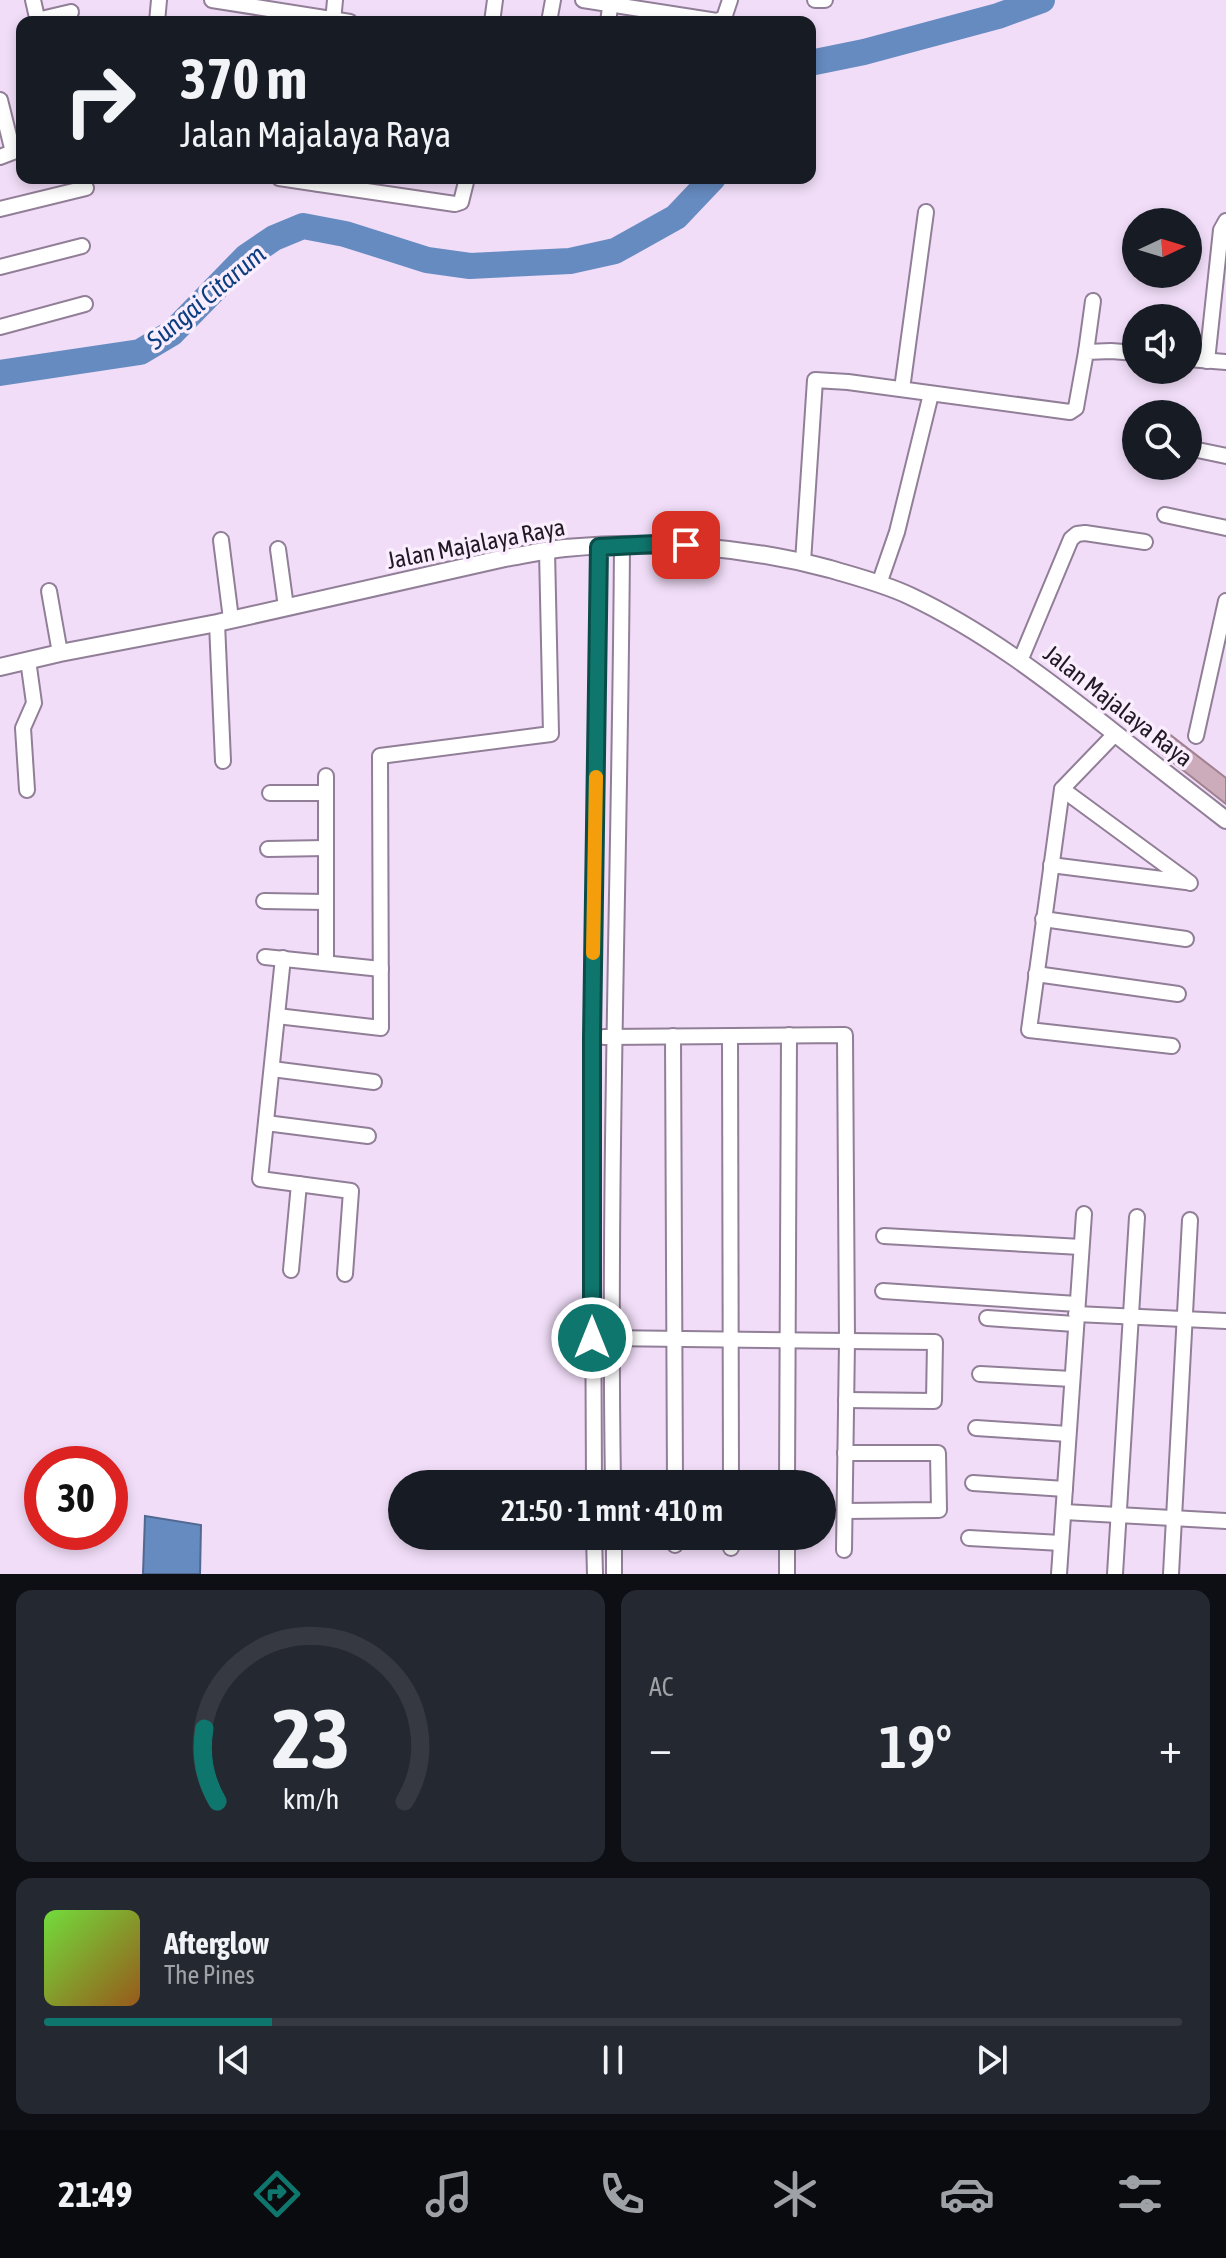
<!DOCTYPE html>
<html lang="id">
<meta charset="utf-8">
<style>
body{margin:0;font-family:"Asap Condensed",sans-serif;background:#242831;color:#f1f3f6;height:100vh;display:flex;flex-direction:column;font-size:30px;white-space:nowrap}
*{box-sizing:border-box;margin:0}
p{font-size:26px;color:#9ea1a6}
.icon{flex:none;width:44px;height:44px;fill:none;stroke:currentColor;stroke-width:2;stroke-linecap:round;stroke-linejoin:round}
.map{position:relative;height:1574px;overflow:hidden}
.details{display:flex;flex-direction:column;gap:16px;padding:16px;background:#0d0f14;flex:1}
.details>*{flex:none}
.hud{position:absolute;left:16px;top:16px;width:800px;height:168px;border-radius:16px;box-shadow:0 4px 12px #0003;background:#171b24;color:#f1f3f6;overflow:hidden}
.needle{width:52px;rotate:86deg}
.tools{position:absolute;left:1122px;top:208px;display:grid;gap:16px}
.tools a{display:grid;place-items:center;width:80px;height:80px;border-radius:50%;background:#171b24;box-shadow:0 4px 12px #0003;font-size:40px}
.speed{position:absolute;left:24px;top:1446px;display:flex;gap:16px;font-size:40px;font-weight:700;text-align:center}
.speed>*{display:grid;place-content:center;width:104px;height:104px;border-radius:50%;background:#171b24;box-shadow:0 4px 12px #0003;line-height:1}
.speed .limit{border:12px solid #d22;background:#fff;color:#111}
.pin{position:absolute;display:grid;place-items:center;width:68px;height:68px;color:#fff;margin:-34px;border-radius:16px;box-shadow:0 4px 12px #0006}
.me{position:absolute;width:88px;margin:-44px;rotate:0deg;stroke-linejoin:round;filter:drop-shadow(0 0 6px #0008)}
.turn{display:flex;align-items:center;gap:28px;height:168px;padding:0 32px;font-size:36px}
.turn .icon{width:104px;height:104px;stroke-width:2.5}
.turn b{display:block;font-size:56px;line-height:68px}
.big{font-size:60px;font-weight:600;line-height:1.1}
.details .tile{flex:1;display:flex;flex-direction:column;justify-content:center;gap:12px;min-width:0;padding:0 28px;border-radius:16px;background:#242831}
.details .dial{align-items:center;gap:0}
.dial svg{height:208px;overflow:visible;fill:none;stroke:#363941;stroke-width:7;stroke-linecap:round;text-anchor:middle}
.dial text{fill:#f1f3f6;stroke:none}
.song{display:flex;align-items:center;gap:24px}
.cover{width:96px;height:96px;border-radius:12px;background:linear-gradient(135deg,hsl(100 70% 55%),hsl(30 70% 35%))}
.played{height:8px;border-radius:4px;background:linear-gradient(90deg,#0f766e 20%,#363941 20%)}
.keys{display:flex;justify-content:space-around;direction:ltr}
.heat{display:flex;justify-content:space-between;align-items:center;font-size:44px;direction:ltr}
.details .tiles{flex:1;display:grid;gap:16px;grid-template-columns:1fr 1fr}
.tile:last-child{grid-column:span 2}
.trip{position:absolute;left:388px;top:1470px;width:448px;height:80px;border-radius:40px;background:#171b24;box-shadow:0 4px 12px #0003;font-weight:600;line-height:80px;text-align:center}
.dock{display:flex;height:128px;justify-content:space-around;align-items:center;background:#090b0e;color:#9ea1a6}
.dock .icon{width:56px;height:56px}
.dock .active{color:#0f766e}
.dock b{font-size:36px;color:#f1f3f6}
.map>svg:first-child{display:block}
.water{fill:#668bc0;stroke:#516891;stroke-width:2}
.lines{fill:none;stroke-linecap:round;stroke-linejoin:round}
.river{stroke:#668bc0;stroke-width:26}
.building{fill:#ccabbb;stroke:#9f818f;stroke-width:2}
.minor-casing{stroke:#917e97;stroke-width:18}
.tertiary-casing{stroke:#917e97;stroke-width:20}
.minor{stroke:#fff;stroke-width:14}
.tertiary{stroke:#fff;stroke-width:16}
.route-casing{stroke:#0a4d48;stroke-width:20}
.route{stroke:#0f766e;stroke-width:14}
.slow{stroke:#f59e0b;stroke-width:14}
.labels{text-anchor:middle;stroke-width:7;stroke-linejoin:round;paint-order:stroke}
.street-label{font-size:24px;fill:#201822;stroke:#faedfe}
.water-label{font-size:26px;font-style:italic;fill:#0d3e7f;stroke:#faedfe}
</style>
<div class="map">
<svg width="1226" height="1574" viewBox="0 0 1226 1574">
<rect width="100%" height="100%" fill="#f1ddf8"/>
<polygon class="water" points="145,1516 201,1525 200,1574 143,1574"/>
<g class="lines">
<g class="river">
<polyline points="810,63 864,52 998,16 1042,0"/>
<polyline points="0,373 140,352 172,333 246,257 274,238 303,226 345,234 427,260 470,266 570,261 615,251 676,217 713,178"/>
</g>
</g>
<polygon class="building" points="1168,733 1226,778 1226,804 1156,749"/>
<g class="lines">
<g class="minor-casing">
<g id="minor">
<polyline points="33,0 38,22"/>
<polyline points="212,0 350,22"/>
<polyline points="583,0 717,21 724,18 730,0"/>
<polyline points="815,0 825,0"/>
<polyline points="37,20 71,12"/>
<polyline points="157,22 159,0"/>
<polyline points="333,22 335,0"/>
<polyline points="492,22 495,0"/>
<polyline points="549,22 553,0"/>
<polyline points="608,22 611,0"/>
<polyline points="0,100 13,152 0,157"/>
<polyline points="279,178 319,184"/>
<polyline points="319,178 319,184 455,204 461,202 467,178"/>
<polyline points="0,209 86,188"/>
<polyline points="0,267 82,246"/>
<polyline points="0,327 85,304"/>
<polyline points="1086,352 1093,301"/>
<polyline points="1188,359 1226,362"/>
<polyline points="1207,361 1221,230 1226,221"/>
<polyline points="902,389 926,212"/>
<polyline points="1188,448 1226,456"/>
<polyline points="1165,515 1226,528"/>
<polyline points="221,540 231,619"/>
<polyline points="278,549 286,607"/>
<polyline points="803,562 815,380 848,382 1070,412 1076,408 1077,402 1086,352 1111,351 1136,353"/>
<polyline points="879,584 897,532 931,394"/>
<polyline points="49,591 60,653"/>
<polyline points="217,623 223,761"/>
<polyline points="1020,661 1071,539 1077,534 1085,533 1145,542"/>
<polyline points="1115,734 1062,789 1029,1030 1172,1046"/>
<polyline points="1196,736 1226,601"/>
<polyline points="326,776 326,963"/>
<polyline points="1062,789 1190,883"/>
<polyline points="27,790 23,728 34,703 28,660"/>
<polyline points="270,793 326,793"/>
<polyline points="268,849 326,848"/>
<polyline points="1051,865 1186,882"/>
<polyline points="264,901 326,902"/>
<polyline points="1043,919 1186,939"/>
<polyline points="265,957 381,969"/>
<polyline points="283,958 260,1179 351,1191 345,1274"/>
<polyline points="1036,974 1178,994"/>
<polyline points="277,1016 381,1028 380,756 551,734 547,551"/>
<polyline points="673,1036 675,1484"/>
<polyline points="730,1036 731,1484"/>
<polyline points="604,1037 845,1035 847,1341 844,1550"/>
<polyline points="272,1069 374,1082"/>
<polyline points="266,1123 368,1136"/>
<polyline points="884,1236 1081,1247"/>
<polyline points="291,1270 299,1184"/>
<polyline points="883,1291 1077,1304"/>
<polyline points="1076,1314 1226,1321"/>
<polyline points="987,1318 1075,1324"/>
<polyline points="604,1338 935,1342 934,1401 846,1400"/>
<polyline points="980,1374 1072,1379"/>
<polyline points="976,1428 1068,1434"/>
<polyline points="973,1483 1065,1489"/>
<polyline points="594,1484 592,1037 599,547"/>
<path d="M613 1484C608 1171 620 858 622 546"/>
<polyline points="787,1484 789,1035"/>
<polyline points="845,1511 939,1510 938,1453 845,1453"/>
<polyline points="1064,1512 1226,1521"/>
<polyline points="594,1536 595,1574"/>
<polyline points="614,1536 614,1574"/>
<polyline points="675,1536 675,1545"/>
<polyline points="969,1538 1061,1543"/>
<polyline points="731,1548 731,1536"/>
<polyline points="787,1574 787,1536"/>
<polyline points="1059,1574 1084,1214"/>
<polyline points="1115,1574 1137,1217"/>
<polyline points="1171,1574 1190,1220"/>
</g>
</g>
<g class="tertiary-casing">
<path id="tertiary" d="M0 667 60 653 217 623 505 558C525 555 545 550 565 548 654 540 743 546 830 569 857 577 885 584 910 596 982 630 1045 678 1107 727 1146 758 1186 789 1226 820"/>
</g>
<use href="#minor" class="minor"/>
<use href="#tertiary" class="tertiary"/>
</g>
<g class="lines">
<g class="route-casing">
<polyline id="route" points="592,1338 592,1037 599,547 655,544 686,545"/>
</g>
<use href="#route" class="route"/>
<polyline class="slow" points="593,953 596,777"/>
</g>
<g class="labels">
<g class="street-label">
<text transform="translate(476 544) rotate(-11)" y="8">Jalan Majalaya Raya</text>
<text transform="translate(1118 706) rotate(38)" y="8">Jalan Majalaya Raya</text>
</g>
<g class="water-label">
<text transform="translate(206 297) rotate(-40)" y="9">Sungai Citarum</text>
</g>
</g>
</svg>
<div class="tools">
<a><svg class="needle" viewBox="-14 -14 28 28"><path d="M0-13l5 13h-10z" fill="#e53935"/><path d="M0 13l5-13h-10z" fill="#9ea1a6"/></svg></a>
<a><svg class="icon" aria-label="sound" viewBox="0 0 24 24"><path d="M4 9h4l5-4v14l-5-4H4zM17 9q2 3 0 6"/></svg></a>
<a><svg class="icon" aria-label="search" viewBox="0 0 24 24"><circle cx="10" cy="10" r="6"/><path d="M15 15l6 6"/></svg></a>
</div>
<div class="speed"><div class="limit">30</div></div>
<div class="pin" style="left:686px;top:545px;background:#d93025"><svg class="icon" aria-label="arrive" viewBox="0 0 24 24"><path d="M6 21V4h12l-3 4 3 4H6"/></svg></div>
<svg class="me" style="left:592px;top:1338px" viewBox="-20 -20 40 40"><circle r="17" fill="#0f766e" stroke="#fff" stroke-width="3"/><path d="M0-11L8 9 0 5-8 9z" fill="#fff"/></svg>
<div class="trip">21:50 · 1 mnt · 410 m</div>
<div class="hud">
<div class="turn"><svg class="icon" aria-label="right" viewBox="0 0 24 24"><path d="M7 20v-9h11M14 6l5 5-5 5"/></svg><div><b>370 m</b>Jalan Majalaya Raya</div></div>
</div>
</div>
<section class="details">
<div class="tiles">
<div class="tile dial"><svg viewBox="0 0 100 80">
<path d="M14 69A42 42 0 1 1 86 69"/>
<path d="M14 69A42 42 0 0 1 9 41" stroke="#0f766e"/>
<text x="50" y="56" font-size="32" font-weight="700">23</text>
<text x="50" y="72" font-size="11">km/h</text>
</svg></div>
<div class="tile"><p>AC</p>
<div class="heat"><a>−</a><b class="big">19°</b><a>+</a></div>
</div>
<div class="tile">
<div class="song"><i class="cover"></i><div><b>Afterglow</b><p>The Pines</p></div></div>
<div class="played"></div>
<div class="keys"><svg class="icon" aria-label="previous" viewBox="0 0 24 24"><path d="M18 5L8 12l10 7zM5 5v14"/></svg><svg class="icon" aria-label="pause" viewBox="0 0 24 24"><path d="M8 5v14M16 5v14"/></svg><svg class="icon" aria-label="next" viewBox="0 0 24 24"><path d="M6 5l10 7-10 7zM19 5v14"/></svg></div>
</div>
</div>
</section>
<nav class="dock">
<b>21:49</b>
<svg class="icon active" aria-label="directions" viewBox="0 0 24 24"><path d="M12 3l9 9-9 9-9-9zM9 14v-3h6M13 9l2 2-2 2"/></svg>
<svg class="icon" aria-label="music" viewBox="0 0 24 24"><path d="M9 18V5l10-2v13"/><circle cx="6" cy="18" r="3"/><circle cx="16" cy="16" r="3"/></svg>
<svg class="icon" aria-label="phone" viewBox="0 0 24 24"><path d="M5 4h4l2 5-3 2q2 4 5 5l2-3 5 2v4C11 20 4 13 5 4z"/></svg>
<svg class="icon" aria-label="climate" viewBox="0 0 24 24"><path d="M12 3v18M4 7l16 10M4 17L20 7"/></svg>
<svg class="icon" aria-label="car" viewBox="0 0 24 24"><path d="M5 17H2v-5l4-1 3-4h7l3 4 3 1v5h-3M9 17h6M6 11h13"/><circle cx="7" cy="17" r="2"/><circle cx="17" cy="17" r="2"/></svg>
<svg class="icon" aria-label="filters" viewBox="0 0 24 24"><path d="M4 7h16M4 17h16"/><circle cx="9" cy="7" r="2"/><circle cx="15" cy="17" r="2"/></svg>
</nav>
